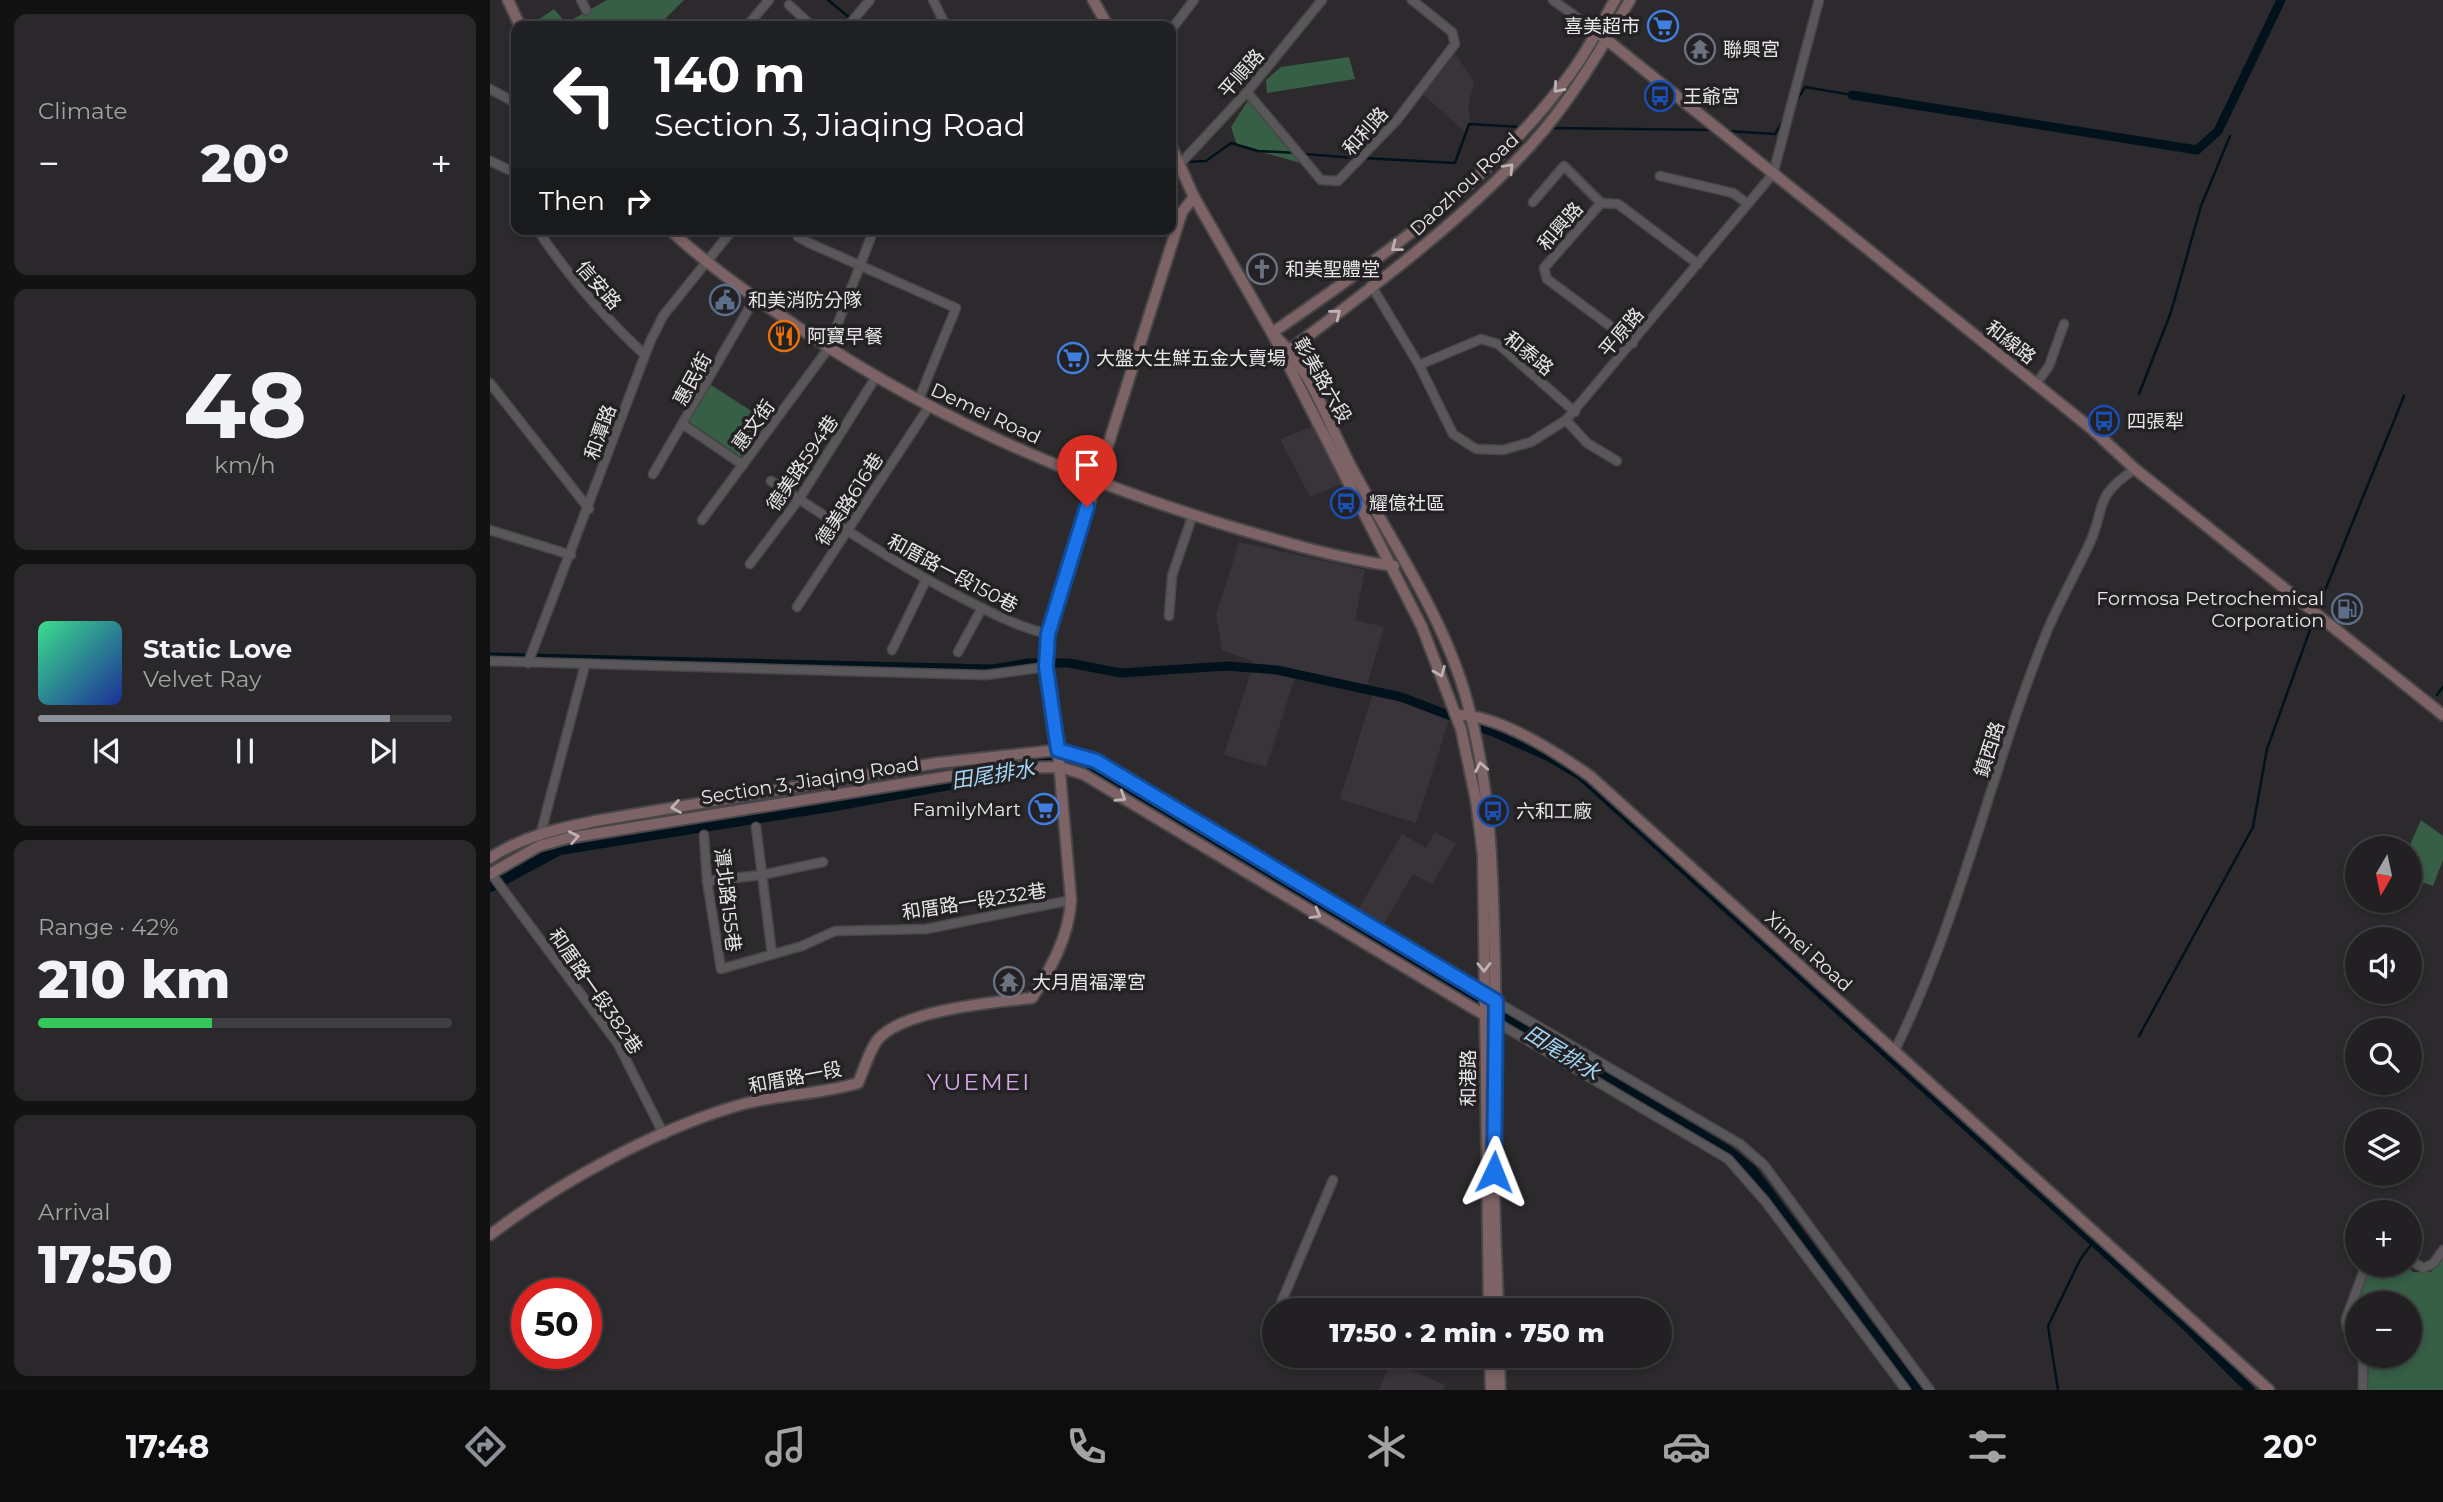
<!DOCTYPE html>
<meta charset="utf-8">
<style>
body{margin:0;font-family:Montserrat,"Noto Sans TC",sans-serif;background:#2a282a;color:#f1f3f6;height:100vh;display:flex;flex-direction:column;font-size:26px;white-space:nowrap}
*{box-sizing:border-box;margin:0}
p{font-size:23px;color:#a2a3a5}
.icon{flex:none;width:38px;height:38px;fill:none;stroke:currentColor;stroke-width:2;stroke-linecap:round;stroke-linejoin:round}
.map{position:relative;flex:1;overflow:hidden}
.sheet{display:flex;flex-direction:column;gap:14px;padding:14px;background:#131213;width:490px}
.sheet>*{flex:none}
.top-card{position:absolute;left:21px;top:21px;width:665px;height:214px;border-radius:14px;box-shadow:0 4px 10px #0003,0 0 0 2px #3f3e40;background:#202124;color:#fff;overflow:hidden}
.needle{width:46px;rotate:189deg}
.tools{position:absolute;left:1855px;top:836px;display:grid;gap:14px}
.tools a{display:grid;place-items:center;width:77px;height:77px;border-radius:50%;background:#222022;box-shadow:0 4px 10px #0003,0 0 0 2px #3f3e40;font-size:35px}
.speed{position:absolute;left:21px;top:1278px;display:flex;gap:14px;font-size:35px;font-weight:700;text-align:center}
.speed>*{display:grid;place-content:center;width:91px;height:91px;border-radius:50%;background:#222022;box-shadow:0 4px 10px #0003,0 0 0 2px #3f3e40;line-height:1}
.speed .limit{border:10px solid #d22;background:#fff;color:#111}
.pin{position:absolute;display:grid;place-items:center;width:60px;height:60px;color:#fff;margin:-72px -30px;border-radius:50% 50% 50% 0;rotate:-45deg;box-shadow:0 0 7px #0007}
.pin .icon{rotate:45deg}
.me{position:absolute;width:77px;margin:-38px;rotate:2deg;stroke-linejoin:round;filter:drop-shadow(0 0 5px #0008)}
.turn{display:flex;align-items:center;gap:24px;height:147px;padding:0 28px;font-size:32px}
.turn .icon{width:91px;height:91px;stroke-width:2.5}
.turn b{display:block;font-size:49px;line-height:60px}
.then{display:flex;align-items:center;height:66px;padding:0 28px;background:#0003;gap:14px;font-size:26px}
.big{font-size:52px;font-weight:800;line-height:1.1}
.sheet .tile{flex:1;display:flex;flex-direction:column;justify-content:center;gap:10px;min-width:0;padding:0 24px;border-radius:14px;background:#2a282a}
.sheet .dial{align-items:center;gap:0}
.dial b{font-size:91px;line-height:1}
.song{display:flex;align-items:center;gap:21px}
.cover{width:84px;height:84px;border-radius:10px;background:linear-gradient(135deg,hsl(150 70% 55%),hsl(230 70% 35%))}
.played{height:7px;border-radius:4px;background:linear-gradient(90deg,#8c9099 85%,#3f3e40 85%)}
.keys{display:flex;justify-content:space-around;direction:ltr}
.heat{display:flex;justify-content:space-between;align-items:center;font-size:38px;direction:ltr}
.charge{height:10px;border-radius:5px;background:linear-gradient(90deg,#34c759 42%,#3f3e40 0)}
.trip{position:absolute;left:772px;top:1298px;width:410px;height:70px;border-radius:35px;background:#222022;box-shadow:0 4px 10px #0003,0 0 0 2px #3f3e40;font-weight:800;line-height:70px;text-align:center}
.tabs{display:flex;height:112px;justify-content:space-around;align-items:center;background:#0e0d0e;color:#a2a3a5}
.tabs .icon{width:49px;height:49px}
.tabs .active{color:#8c9099}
.tabs b{font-size:32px;color:#f1f3f6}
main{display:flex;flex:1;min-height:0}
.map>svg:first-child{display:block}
.built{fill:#39333a}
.green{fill:#365f46}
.water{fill:#01121c}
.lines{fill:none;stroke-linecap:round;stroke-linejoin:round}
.stream{stroke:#01121c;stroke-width:2.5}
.canal{stroke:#01121c;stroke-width:9}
.river{stroke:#01121c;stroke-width:16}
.street-casing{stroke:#484648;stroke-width:11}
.secondary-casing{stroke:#484648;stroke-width:14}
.street{stroke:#5a575a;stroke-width:8}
.secondary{stroke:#7d6365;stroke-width:10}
.oneway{stroke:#bdb2b4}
.route-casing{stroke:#114b97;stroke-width:18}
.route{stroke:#1a73e8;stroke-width:12}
.labels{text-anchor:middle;stroke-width:7;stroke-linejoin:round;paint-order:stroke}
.poi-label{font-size:19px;fill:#e8e6e8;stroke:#232123;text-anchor:start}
.street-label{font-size:19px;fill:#e8e6e8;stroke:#232123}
.water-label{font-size:21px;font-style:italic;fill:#a4d6f6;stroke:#232123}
.quarter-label{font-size:23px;letter-spacing:2px;fill:#d6abeb;stroke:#232123}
</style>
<main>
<section class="sheet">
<div class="tile"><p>Climate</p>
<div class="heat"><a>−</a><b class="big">20°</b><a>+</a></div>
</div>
<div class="tile dial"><b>48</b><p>km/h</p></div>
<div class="tile">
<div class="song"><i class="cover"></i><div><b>Static Love</b><p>Velvet Ray</p></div></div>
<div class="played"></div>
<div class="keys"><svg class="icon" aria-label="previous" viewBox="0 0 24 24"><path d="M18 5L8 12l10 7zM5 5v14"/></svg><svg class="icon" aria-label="pause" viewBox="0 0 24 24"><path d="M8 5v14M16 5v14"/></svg><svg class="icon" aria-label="next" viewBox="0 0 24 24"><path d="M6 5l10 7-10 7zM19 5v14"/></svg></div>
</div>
<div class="tile"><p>Range · 42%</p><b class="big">210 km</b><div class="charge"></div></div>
<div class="tile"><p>Arrival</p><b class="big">17:50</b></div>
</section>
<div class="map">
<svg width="1953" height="1390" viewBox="0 0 1953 1390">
<rect width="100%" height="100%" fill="#2d2a2d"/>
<g class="built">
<polygon points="965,54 984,81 978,108 981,121 977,134 933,94"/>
<polygon points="826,425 854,483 820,497 790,439"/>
<polygon points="749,542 875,570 865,620 894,627 876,688 807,672 776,767 734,755 764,662 732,650 726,615"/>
<polygon points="883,693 960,717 926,823 850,799"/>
<polygon points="945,832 966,844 942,884 923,874 893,925 868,910 912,834 936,848"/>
<polygon points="901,1361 955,1385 953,1390 889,1390"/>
</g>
<g class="green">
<polygon points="117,0 194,0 168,26 39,26 64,9 76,23"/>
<polygon points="859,57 865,79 777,93 776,80 791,67"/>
<polygon points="761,96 814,164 747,145 741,127"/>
<polygon points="218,383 275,420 251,457 198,421"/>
<polygon points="1931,820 1953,836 1953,860 1943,886 1920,878 1918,849"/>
<polygon points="1953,1255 1953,1390 1877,1390 1879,1356 1920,1356 1920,1304 1867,1304 1867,1332 1859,1323 1880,1266 1917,1265 1923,1272 1941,1272"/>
</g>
<polygon class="water" points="1023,1017 1240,1146 1265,1166 1433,1390 1421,1390 1274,1193 1246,1161 1023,1028"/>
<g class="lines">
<g class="stream">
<polyline points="338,0 360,18"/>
<polyline points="1305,103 1315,87 1362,95"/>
<polyline points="1059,128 1224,130"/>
<polyline points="1237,131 1285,134 1293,121"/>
<polyline points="814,154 866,158"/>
<polyline points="873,158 965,163 979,124 1031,127"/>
<polyline points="694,162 716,161 741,143 768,151 807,153"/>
<polyline points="1649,394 1681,312 1711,206 1740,136"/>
<polyline points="1827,610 1914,396"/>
<polyline points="1947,695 1953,687"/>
<polyline points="1649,1036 1763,827 1777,749 1825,616"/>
<polyline points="1568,1390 1558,1326 1590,1260 1603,1242"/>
</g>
<g class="canal">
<polyline points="1362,95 1707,150 1728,131 1791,0"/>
<polyline points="0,657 503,669 538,663 579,663 631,673 736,666 787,670 911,697 1003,732 1059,757 1091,776 1696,1326 1760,1390"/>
</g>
<g class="river">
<polyline points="553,765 582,761 622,782 833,905 1041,1032"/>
<polyline points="0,884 69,847 351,802 493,776"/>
<polyline points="1288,1213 1320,1253"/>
</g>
<g class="street-casing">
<g id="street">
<polyline points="91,0 96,10"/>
<polyline points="443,0 456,26"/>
<polyline points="1063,0 1107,32"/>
<polyline points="299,5 322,26"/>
<polyline points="257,26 279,0"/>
<polyline points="358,26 380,0"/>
<polyline points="681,30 704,0"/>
<polyline points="0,89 26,103"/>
<polyline points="757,92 831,180 848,181 907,120 965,44 962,32 922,0"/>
<polyline points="0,161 26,173"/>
<polyline points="690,164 757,92 832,0"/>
<polyline points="1170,176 1243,193 1258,204"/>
<polyline points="1043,202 1074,166 1111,203"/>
<path d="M47 229C78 276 114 317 155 355"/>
<polyline points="311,229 308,237 317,242 466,308 428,401"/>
<polyline points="881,285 929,365 963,434 986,449 1013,450 1041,442 1076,420 1283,174 1329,0"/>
<polyline points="1143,343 1057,279 1054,268 1111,203 1128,204 1208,264"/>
<polyline points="929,365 991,339 1008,344 1085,412"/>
<polyline points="0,383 99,509"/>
<polyline points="1546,384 1559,366 1574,324"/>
<polyline points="1076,420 1097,443 1127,461"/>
<polyline points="194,425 253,465"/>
<polyline points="163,474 265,298"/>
<path d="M281 481C345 522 406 565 474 599 502 613 528 627 558 634"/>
<polyline points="212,520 338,349 384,229"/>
<polyline points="0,530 81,555"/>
<polyline points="260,564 309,499 386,377"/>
<polyline points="307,607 438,408"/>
<polyline points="679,616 682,576 703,514"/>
<polyline points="402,650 436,580"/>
<polyline points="468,652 492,608"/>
<polyline points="0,661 496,675 556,667"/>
<polyline points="38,663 160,342 173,316 243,229"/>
<polyline points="266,827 282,954"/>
<polyline points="214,835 217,881 231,969 312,946 345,931 436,929 581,900"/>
<polyline points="50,836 95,665"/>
<polyline points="0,872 128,1044 174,1135"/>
<polyline points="217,881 271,875 333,862"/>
<polyline points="1005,1001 1250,1144 1274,1165 1440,1390"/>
<polyline points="1006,1022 1238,1159 1275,1201 1416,1390"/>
<path d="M1404 1052C1471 917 1501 768 1558 629 1570 601 1585 574 1598 547 1617 508 1601 498 1645 469"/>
<polyline points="1920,1260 1933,1268 1943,1264 1953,1250"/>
<polyline points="791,1303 843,1180"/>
<polyline points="1867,1340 1857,1328 1856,1319 1876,1265"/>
<polyline points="1873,1356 1873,1390"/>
</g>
</g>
<g class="secondary-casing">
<g id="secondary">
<polyline points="18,0 30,26"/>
<polyline points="603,0 618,26"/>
<polyline points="1107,32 1602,429 1645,469 1953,715"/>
<polyline points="681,146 704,197 782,333 932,627 971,729 986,800 993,855 999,1311"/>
<path d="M179 229C215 263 255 291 296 319 430 412 574 475 729 523 786 540 845 558 904 566"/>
<path d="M782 333C891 257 1002 182 1081 73 1098 50 1111 24 1125 0"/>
<path d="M787 338C824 373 840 430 865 474 905 547 955 620 977 701 1002 790 1003 881 1005 973 1006 1040 1004 1107 1004 1174 1004 1219 1007 1265 1008 1311"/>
<path d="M794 354C880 289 968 225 1041 145 1080 102 1111 49 1140 0"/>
<path d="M968 715C1009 715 1066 752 1100 776L1779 1390"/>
<path d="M0 858C33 836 67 829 105 821L447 763 568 750 606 761 1005 1001"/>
<polyline points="0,874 49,846 78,838 510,768 570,767 593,774 1006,1022"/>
<path d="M0 1235C71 1181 171 1126 257 1103 294 1094 332 1094 368 1083 374 1070 378 1054 386 1042 408 1010 505 1002 542 998 561 968 579 937 581 900L568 750 556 667 558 634 692 212 704 197"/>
<polyline points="1000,1356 1001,1390"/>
<polyline points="1009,1356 1010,1390"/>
</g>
</g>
<use href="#street" class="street"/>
<use href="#secondary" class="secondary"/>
</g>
<defs><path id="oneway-chevron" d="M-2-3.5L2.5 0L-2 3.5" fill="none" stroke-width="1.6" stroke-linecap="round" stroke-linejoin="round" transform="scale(1.75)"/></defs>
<g class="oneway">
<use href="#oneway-chevron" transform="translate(1068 88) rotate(131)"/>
<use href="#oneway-chevron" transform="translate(1019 168) rotate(-46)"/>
<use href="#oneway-chevron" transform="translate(906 247) rotate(142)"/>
<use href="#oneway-chevron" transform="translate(846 314) rotate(-39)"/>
<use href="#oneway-chevron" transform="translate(950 672) rotate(68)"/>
<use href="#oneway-chevron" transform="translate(991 767) rotate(-101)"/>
<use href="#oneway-chevron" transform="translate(631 797) rotate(32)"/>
<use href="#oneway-chevron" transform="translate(186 807) rotate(170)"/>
<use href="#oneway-chevron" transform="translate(84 837) rotate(-11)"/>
<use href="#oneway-chevron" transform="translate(826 914) rotate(30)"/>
<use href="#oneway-chevron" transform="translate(994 967) rotate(89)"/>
</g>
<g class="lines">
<g class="route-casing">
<polyline id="route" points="597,507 558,634 556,667 568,750 606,761 1006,1001 1004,1172"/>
</g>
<use href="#route" class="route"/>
</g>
<defs>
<g id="supermarket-ring" transform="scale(1.575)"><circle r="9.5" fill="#232123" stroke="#3f7fe0" stroke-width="1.5"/><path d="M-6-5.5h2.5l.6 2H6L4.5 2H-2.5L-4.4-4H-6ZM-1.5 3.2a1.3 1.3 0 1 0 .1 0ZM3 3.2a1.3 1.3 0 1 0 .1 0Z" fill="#3f7fe0"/></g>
<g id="temple-ring" transform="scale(1.575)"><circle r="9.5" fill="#232123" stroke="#6b7280" stroke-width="1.5"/><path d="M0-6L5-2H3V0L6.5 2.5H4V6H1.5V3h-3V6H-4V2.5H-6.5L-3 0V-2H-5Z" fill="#6b7280"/></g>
<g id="bus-ring" transform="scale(1.575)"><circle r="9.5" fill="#232123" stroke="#1a4fb4" stroke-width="1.5"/><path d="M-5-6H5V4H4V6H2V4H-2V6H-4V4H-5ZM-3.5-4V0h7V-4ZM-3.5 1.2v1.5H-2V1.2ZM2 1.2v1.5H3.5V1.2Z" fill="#1a4fb4"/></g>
<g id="church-ring" transform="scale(1.575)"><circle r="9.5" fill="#232123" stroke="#6b7280" stroke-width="1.5"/><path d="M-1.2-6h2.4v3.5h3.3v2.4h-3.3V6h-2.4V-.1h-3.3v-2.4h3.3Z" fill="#6b7280"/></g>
<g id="civic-ring" transform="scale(1.575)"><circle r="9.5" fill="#232123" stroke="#5c6f8a" stroke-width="1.5"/><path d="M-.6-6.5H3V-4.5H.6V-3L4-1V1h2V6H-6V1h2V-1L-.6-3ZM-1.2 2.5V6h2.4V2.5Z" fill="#5c6f8a"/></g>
<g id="restaurant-ring" transform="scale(1.575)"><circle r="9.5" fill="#232123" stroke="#e8710a" stroke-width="1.5"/><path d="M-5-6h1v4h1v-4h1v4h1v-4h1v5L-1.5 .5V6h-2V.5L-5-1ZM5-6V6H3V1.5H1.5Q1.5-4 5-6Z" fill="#e8710a"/></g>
<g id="fuel-ring" transform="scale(1.575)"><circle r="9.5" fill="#232123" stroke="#5c6f8a" stroke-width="1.5"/><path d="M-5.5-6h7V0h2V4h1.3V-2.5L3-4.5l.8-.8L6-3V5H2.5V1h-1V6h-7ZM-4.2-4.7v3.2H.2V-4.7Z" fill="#5c6f8a"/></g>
</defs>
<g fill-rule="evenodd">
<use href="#supermarket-ring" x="1173" y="26"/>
<use href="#temple-ring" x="1210" y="49"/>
<use href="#bus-ring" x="1170" y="96"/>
<use href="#church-ring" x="772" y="269"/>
<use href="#civic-ring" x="235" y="300"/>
<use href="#restaurant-ring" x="294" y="336"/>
<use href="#supermarket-ring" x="583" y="358"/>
<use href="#bus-ring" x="1614" y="421"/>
<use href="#bus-ring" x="856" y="503"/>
<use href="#fuel-ring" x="1857" y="609"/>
<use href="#supermarket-ring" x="554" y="809"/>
<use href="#bus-ring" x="1003" y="811"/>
<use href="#temple-ring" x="519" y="982"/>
</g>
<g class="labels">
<g class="poi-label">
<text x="1150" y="33" text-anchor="end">喜美超市</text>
<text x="1233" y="56">聯興宮</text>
<text x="1193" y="103">王爺宮</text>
<text x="795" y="276">和美聖體堂</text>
<text x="258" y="307">和美消防分隊</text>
<text x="317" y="343">阿寶早餐</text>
<text x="606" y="365">大盤大生鮮五金大賣場</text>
<text x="1637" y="428">四張犁</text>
<text x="879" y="510">耀億社區</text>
<text x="1834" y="605" text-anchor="end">Formosa Petrochemical<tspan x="1834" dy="22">Corporation</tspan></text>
<text x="531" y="816" text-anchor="end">FamilyMart</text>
<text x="1026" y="818">六和工廠</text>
<text x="542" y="989">大月眉福澤宮</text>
</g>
<g class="street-label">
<text transform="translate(751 73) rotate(-49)" y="7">平順路</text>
<text transform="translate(875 131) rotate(-48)" y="7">和利路</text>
<text transform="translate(974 184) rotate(-43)" y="7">Daozhou Road</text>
<text transform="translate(1070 226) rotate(-49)" y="7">和興路</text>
<text transform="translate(109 285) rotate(49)" y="7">信安路</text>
<text transform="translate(1131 332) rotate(-50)" y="7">平原路</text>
<text transform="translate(1521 342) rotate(38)" y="7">和線路</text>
<text transform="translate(1039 353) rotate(39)" y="7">和泰路</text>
<text transform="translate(202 379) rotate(-61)" y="7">惠民街</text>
<text transform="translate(833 380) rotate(60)" y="7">彰美路六段</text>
<text transform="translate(496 413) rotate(25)" y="7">Demei Road</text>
<text transform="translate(263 425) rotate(-54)" y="7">惠文街</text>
<text transform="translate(110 432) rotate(-70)" y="7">和潭路</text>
<text transform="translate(312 463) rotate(-56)" y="7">德美路594巷</text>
<text transform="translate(359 499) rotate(-57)" y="7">德美路616巷</text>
<text transform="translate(463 573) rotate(28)" y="7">和厝路一段150巷</text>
<text transform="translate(1499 749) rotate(-72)" y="7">鎮西路</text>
<text transform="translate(320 780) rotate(-9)" y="7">Section 3, Jiaqing Road</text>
<text transform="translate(238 900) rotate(83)" y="7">潭北路155巷</text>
<text transform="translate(484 901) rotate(-9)" y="7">和厝路一段232巷</text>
<text transform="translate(1319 951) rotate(42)" y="7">Ximei Road</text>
<text transform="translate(106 991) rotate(55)" y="7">和厝路一段382巷</text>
<text transform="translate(305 1077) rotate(-11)" y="7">和厝路一段</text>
<text transform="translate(978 1078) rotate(-90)" y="7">和港路</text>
</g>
<g class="water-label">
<text transform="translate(503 775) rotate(-9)" y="7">田尾排水</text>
<text transform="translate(1072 1053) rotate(32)" y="7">田尾排水</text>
</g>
<g class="quarter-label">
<text x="489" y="1090">YUEMEI</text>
</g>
</g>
</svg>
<div class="tools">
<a><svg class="needle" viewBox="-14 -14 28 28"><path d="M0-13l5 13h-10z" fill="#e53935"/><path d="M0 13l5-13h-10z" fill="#a2a3a5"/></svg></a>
<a><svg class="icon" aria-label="sound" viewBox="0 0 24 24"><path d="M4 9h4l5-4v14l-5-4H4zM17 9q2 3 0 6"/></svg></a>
<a><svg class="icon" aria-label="search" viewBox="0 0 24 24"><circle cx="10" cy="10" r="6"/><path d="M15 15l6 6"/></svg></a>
<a><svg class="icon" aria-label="layers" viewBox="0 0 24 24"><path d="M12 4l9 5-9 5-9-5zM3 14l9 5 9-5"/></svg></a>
<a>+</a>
<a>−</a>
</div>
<div class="speed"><div class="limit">50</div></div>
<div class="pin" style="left:597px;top:507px;background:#d93025"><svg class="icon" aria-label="arrive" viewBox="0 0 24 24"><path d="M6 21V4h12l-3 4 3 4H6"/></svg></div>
<svg class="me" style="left:1004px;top:1172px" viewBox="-20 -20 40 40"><path d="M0-17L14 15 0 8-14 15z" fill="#1a73e8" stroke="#fff" stroke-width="4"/></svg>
<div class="trip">17:50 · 2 min · 750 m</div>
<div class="top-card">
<div class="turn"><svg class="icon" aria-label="left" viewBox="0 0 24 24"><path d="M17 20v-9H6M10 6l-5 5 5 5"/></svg><div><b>140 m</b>Section 3, Jiaqing Road</div></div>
<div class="then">Then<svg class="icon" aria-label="right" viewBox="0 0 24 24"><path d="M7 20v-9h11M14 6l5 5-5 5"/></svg></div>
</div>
</div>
</main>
<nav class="tabs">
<b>17:48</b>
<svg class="icon active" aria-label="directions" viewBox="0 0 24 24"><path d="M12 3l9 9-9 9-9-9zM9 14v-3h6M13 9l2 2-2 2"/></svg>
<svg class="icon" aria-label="music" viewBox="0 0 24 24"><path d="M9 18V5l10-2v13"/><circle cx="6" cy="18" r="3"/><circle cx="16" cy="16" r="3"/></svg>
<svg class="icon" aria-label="phone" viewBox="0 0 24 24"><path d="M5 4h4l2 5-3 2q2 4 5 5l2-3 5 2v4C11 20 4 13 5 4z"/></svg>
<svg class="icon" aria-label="climate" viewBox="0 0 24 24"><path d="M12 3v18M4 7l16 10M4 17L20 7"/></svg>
<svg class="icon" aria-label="car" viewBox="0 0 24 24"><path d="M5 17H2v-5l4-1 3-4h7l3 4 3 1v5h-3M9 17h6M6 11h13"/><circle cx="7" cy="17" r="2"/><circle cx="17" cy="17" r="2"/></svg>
<svg class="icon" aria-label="filters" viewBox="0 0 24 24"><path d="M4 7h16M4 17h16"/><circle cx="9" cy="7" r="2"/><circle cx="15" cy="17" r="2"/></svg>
<b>20°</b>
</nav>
